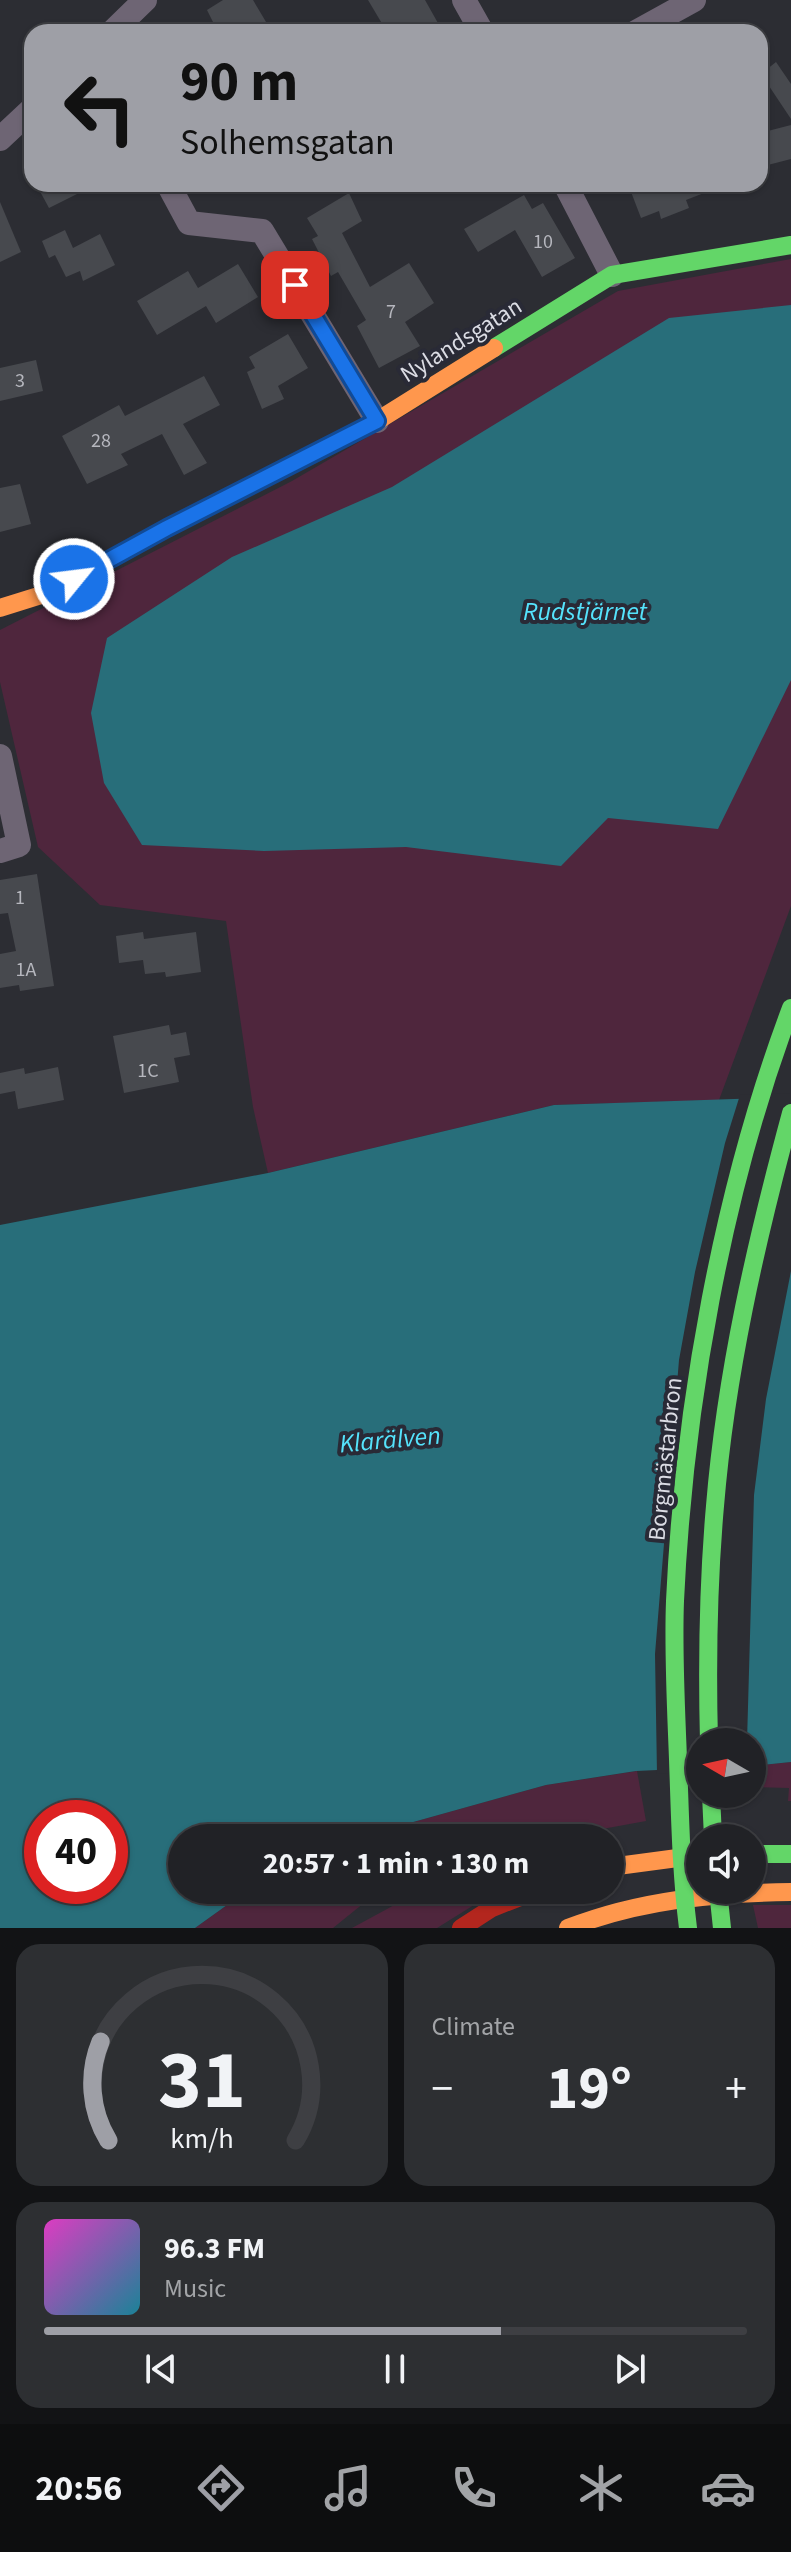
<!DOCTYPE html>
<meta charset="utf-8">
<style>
body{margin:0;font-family:"Source Sans 3",sans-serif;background:#2d2f32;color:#f1f3f6;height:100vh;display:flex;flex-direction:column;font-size:30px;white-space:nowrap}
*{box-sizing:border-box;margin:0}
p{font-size:26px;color:#a2a4a7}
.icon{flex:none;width:44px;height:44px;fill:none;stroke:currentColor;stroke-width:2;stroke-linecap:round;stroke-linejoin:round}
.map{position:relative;height:1928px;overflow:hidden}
.panel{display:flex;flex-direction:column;gap:16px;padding:16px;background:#121315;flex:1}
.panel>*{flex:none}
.hud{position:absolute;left:24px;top:24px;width:744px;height:168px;border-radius:24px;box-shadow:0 2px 6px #0004,0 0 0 2px #3e3f43;background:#9e9fa6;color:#111;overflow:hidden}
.needle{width:52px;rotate:279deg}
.fabs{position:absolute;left:686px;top:1728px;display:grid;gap:16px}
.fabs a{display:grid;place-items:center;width:80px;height:80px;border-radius:50%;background:#212226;box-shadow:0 2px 6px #0004,0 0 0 2px #3e3f43;font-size:40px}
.speed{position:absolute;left:24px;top:1800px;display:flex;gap:16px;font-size:40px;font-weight:700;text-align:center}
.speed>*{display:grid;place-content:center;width:104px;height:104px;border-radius:50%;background:#212226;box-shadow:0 2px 6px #0004,0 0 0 2px #3e3f43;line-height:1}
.speed .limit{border:12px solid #d22;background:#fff;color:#111}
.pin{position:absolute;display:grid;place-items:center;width:68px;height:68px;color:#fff;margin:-34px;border-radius:16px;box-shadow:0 4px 12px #0006}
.me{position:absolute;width:88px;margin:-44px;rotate:61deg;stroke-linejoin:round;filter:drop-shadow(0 0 6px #0008)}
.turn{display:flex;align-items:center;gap:28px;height:168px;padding:0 24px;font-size:36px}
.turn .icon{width:104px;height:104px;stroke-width:2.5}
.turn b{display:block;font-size:56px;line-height:68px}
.big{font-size:60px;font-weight:700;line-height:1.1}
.panel .card{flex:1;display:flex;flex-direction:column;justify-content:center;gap:12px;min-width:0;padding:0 28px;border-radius:24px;background:#2d2f32}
.panel .dial{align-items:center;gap:0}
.dial svg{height:208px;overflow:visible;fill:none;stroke:#3e3f43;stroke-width:7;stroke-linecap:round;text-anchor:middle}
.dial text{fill:#f1f3f6;stroke:none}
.song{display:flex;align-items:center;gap:24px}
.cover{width:96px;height:96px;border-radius:12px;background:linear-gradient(135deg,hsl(310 70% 55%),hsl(190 70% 35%))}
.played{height:8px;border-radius:4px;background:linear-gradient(90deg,#9e9fa6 65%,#3e3f43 65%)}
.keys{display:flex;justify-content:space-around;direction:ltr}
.heat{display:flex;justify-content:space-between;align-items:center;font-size:44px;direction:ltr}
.panel .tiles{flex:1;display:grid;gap:16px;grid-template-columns:1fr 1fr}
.card:last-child{grid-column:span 2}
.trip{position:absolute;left:168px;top:1824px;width:456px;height:80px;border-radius:40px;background:#212226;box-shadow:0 2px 6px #0004,0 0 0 2px #3e3f43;font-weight:700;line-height:80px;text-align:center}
.tabs{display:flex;height:128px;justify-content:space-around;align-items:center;background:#0d0e0f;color:#a2a4a7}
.tabs .icon{width:56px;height:56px}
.tabs .selected{color:#9e9fa6}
.tabs b{font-size:36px;color:#f1f3f6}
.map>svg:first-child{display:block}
.green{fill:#4f263d}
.water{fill:#286e7a;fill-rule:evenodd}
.pier{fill:#2c2d33}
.building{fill:#47494e}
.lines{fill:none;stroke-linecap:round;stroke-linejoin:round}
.street{stroke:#6e6574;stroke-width:24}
.fast{stroke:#63d668;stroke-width:18}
.slow{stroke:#ff974d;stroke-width:18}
.jam{stroke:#b3261e;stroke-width:18}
.fast-bridge{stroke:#63d668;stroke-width:18}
.route-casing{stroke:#114b97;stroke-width:20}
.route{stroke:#1a73e8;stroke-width:14}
.labels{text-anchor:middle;stroke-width:8;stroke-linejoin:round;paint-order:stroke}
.number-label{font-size:20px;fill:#b6b7be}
.street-label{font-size:24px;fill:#dbdce4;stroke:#292a36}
.water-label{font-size:26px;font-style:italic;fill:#55e3fc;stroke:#292a36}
</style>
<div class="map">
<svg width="791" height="1928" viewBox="0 0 791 1928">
<rect width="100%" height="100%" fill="#2c2d33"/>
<g class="green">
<polygon points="791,259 791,906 719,1100 554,1105 268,1173 253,1107 226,921 100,905 38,847 0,682 0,630 292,481 618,291"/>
<polygon points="791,1762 791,1801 788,1801 789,1788 752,1787 752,1766"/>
<polygon points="637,1771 646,1821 553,1838 356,1838 546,1785"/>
<polygon points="248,1890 380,1890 333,1928 195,1928"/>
<polygon points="422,1890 498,1890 437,1928 352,1928"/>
<polygon points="753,1905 791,1905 791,1928 758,1928"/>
</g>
<g class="water">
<polygon points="791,305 791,680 718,829 608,818 561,866 406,847 264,851 142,845 104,783 91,713 107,638 232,557 392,487 669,318"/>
<path d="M791 1097V1762L752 1766V1742H700V1768L636 1771 546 1785 356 1838H182V1890H248L195 1928H0V1225L268 1173 554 1105ZM42 1818H110V1886H42Z"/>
</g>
<polygon class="pier" points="791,1093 791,1271 766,1399 754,1495 747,1742 700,1742 700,1772 657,1774 655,1654 679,1360 695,1272 725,1143 740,1095"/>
<g class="building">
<polygon points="223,0 253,0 272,32 218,32 207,10"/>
<polygon points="368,0 425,0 443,32 387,32"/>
<polygon points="776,62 791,84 791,119 761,74"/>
<polygon points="791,125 791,159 760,167 760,133"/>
<polygon points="36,184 97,184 49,208"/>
<polygon points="628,184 722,184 722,186 686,200 689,208 661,219 659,211 641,218"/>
<polygon points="349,193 362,221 342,233 370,287 409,263 434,303 405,322 420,346 379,368 357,326 366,320 338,272 331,276 312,239 318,236 307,218"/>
<polygon points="524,195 532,209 543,203 575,258 542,277 515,230 478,252 464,229"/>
<polygon points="0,202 21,252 0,262"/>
<polygon points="65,230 73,248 100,234 115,265 83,281 80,271 66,277 55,255 49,258 42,241"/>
<polygon points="238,264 258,297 216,323 206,306 157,335 137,301 188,271 198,288"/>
<polygon points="288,334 308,368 278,386 284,399 262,409 247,372 255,368 249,357"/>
<polygon points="36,360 43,391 0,401 0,368"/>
<polygon points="204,376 220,405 183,424 207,463 184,475 162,434 121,454 128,465 87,484 62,436 119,405 125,416"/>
<polygon points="20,484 31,524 0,532 0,488"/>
<polygon points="37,874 54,986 20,991 19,985 0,988 0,954 16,951 8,913 0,914 0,880"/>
<polygon points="143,932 144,939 196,932 201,972 166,977 165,972 145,974 143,960 119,963 116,936"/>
<polygon points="169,1025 171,1035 186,1032 190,1055 174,1058 179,1082 124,1093 113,1036"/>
<polygon points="58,1067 64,1100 18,1109 15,1091 0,1094 0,1073 24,1068 25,1074"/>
</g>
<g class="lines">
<g class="street">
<polyline points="464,0 482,32"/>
<polyline points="112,32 145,0"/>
<polyline points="636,32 694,0"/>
<polyline points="0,139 32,109"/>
<polyline points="168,184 189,223 262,231 377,421"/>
<polyline points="565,184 612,275"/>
<polyline points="0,756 19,845 0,851"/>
</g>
<g class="fast">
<polyline points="494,348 612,275 791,245"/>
<path d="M709 1742C707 1663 708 1585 715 1506 726 1372 756 1242 791 1113"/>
<polyline points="711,1794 713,1838"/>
<polyline points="752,1854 791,1854"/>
</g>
<g class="slow">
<polyline points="0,608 51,592 167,528 377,421 494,348"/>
<polyline points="610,1867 700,1855"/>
<path d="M568 1928C640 1900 714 1893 791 1892"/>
</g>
<polyline class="jam" points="461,1928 492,1908 538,1890"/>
<g class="fast-bridge">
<polyline points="718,1890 722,1928"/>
<path d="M688 1928C681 1872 680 1815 678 1759 676 1706 673 1653 675 1601 684 1406 722 1191 791 1008"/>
</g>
</g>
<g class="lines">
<g class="route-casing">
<polyline id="route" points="74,579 167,528 377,421 295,285"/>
</g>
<use href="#route" class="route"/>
</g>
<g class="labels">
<g class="number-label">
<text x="543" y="248">10</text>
<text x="391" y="318">7</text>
<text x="20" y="387">3</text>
<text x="101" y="447">28</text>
<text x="20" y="904">1</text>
<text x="26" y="976">1A</text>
<text x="148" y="1077">1C</text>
</g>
<g class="street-label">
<text transform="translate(461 340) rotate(-32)" y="8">Nylandsgatan</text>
<text transform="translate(665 1459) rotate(-84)" y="8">Borgmästarbron</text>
</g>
<g class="water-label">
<text x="585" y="620">Rudstjärnet</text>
<text transform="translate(390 1439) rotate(-5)" y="9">Klarälven</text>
</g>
</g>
</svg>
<div class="fabs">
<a><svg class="needle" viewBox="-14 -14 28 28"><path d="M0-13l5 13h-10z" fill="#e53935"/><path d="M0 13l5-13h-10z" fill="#a2a4a7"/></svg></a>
<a><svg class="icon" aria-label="sound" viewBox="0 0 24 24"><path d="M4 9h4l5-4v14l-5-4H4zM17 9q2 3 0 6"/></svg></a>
</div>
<div class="speed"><div class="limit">40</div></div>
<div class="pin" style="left:295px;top:285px;background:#d93025"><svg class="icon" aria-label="arrive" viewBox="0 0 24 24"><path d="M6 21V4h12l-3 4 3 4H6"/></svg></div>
<svg class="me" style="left:74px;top:579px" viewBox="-20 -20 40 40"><circle r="17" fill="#1a73e8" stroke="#fff" stroke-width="3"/><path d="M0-11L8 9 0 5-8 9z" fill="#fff"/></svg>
<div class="trip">20:57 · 1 min · 130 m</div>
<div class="hud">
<div class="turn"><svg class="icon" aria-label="left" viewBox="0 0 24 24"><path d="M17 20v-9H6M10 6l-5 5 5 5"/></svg><div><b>90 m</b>Solhemsgatan</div></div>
</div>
</div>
<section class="panel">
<div class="tiles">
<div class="card dial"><svg viewBox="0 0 100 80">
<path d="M14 69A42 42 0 1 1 86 69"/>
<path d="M14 69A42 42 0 0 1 11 31" stroke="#9e9fa6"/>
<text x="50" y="56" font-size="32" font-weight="700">31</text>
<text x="50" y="72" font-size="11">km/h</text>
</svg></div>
<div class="card"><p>Climate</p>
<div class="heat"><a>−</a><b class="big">19°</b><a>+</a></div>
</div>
<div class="card">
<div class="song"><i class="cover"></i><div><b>96.3 FM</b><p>Music</p></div></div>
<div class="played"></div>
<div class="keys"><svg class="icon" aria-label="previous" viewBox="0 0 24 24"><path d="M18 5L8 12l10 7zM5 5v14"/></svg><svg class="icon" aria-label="pause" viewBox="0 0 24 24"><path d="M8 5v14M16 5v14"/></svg><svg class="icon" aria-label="next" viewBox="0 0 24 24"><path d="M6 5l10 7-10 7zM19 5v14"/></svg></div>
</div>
</div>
</section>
<nav class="tabs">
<b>20:56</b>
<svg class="icon selected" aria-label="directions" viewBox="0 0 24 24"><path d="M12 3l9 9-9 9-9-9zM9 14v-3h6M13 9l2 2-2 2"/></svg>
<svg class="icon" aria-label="music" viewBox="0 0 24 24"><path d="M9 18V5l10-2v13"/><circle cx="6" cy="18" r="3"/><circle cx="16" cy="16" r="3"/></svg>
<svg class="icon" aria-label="phone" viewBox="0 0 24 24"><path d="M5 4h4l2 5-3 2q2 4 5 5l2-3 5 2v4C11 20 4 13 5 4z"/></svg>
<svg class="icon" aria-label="climate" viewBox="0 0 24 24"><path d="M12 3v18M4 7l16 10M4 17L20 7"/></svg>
<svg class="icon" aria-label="car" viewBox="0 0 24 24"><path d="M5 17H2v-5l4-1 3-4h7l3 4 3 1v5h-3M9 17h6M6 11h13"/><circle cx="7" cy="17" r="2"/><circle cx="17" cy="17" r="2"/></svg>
</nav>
